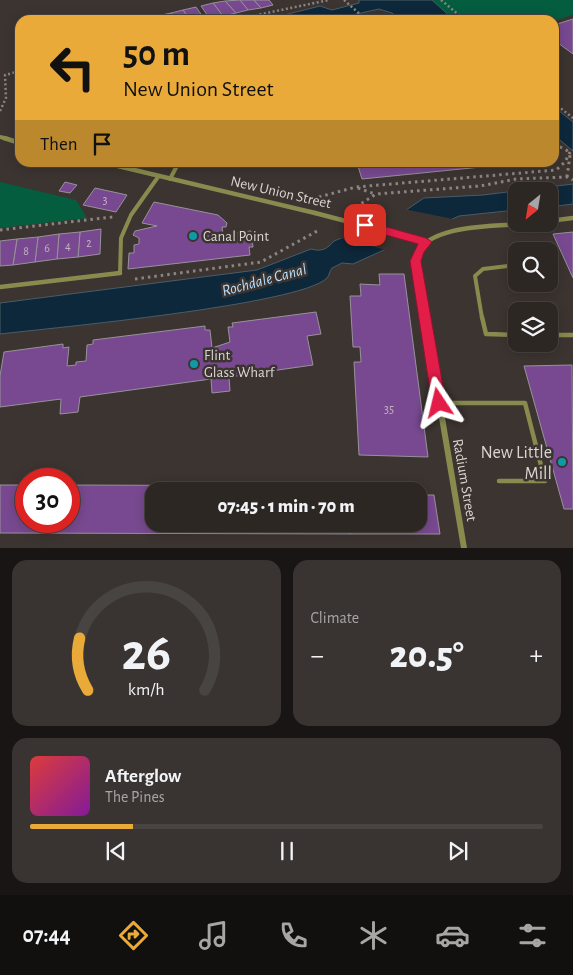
<!DOCTYPE html>
<meta charset="utf-8">
<style>
body{margin:0;font-family:"Alegreya Sans",sans-serif;background:#393331;color:#f1f3f6;height:100vh;display:flex;flex-direction:column;font-size:19px;white-space:nowrap}
*{box-sizing:border-box;margin:0}
p{font-size:16px;color:#a7a5a6}
.icon{flex:none;width:28px;height:28px;fill:none;stroke:currentColor;stroke-width:2;stroke-linecap:round;stroke-linejoin:round}
.map{position:relative;height:548px;overflow:hidden}
.panel{display:flex;flex-direction:column;gap:12px;padding:12px;background:#191514;flex:1}
.panel>*{flex:none}
.banner{position:absolute;left:15px;top:15px;width:544px;height:152px;border-radius:15px;box-shadow:0 2px 12px #0003,0 0 0 1px #484441;background:#eaaa39;color:#111;overflow:hidden}
.needle{width:32px;rotate:210deg}
.buttons{position:absolute;left:508px;top:182px;display:grid;gap:10px}
.buttons a{display:grid;place-items:center;width:50px;height:50px;border-radius:10px;background:#2d2724;box-shadow:0 2px 12px #0003,0 0 0 1px #484441;font-size:25px}
.speed{position:absolute;left:15px;top:468px;display:flex;gap:10px;font-size:25px;font-weight:700;text-align:center}
.speed>*{display:grid;place-content:center;width:65px;height:65px;border-radius:50%;background:#2d2724;box-shadow:0 2px 12px #0003,0 0 0 1px #484441;line-height:1}
.speed .limit{border:8px solid #d22;background:#fff;color:#111}
.pin{position:absolute;display:grid;place-items:center;width:42px;height:42px;color:#fff;margin:-21px;border-radius:10px;box-shadow:0 2px 8px #0006}
.me{position:absolute;width:55px;margin:-28px;rotate:350deg;stroke-linejoin:round;filter:drop-shadow(0 0 4px #0008)}
.turn{display:flex;align-items:center;gap:18px;height:105px;padding:0 25px;font-size:22px}
.turn .icon{width:65px;height:65px;stroke-width:2.5}
.turn b{display:block;font-size:35px;line-height:42px}
.then{display:flex;align-items:center;height:48px;padding:0 25px;background:#0003;gap:10px;font-size:19px}
.big{font-size:38px;font-weight:800;line-height:1.1}
.panel .widget{flex:1;display:flex;flex-direction:column;justify-content:center;gap:8px;min-width:0;padding:0 18px;border-radius:15px;background:#393331}
.panel .dial{align-items:center;gap:0}
.dial svg{height:130px;overflow:visible;fill:none;stroke:#484441;stroke-width:7;stroke-linecap:round;text-anchor:middle}
.dial text{fill:#f1f3f6;stroke:none}
.song{display:flex;align-items:center;gap:15px}
.cover{width:60px;height:60px;border-radius:8px;background:linear-gradient(135deg,hsl(0 70% 55%),hsl(290 70% 35%))}
.played{height:5px;border-radius:2px;background:linear-gradient(90deg,#eaaa39 20%,#484441 20%)}
.keys{display:flex;justify-content:space-around;direction:ltr}
.heat{display:flex;justify-content:space-between;align-items:center;font-size:28px;direction:ltr}
.panel .tiles{flex:1;display:grid;gap:12px;grid-template-columns:1fr 1fr}
.widget:last-child{grid-column:span 2}
.trip{position:absolute;left:145px;top:482px;width:282px;height:50px;border-radius:15px;background:#2d2724;box-shadow:0 2px 12px #0003,0 0 0 1px #484441;font-weight:800;line-height:50px;text-align:center}
.dock{display:flex;height:80px;justify-content:space-around;align-items:center;background:#12100e;color:#a7a5a6}
.dock .icon{width:35px;height:35px}
.dock .current{color:#eaaa39}
.dock b{font-size:22px;color:#f1f3f6}
.map>svg:first-child{display:block}
.green{fill:#055d40}
.water{fill:#0d283b;stroke:#4a5c68}
.pier{fill:#3c3430}
.building{fill:#784990;stroke:#97929a}
.lines{fill:none;stroke-linecap:round;stroke-linejoin:round}
.path-far1{stroke:#8b8581;stroke-width:2.5;stroke-dasharray:2 2.5;stroke-linecap:butt}
.path{stroke:#8b8581;stroke-width:3;stroke-dasharray:2.5 4;stroke-linecap:butt}
.service-far1{stroke:#888a4e;stroke-width:4}
.service{stroke:#888a4e;stroke-width:4.5}
.minor-far2{stroke:#888a4e;stroke-width:4}
.minor-far1{stroke:#888a4e;stroke-width:4.5}
.minor{stroke:#888a4e;stroke-width:6}
.minor-bridge{stroke:#888a4e;stroke-width:4.5}
.route{fill:#e11d48;stroke:#92132f}
.culture-dot{fill:#0f9aa8;stroke:#3c3430;stroke-width:2}
.labels{text-anchor:middle;stroke-width:5;stroke-linejoin:round;paint-order:stroke}
.number-label{font-size:12px;fill:#c2b2c2}
.street-label{font-size:15px;fill:#dad5d2;stroke:#3c3430}
.poi-label{font-size:15px;fill:#dad5d2;stroke:#3c3430;text-anchor:start}
.water-label{font-size:16px;font-style:italic;fill:#b7dffe;stroke:#3c3430}
.near-poi-label{font-size:18px;fill:#dad5d2;stroke:#3c3430;text-anchor:end}
</style>
<div class="map">
<svg width="573" height="548" viewBox="0 0 573 548">
<rect width="100%" height="100%" fill="#3c3430"/>
<g class="green">
<polygon points="432,0 573,0 573,15 554,21 454,20"/>
<polygon points="0,182 76,200 87,218 0,228"/>
</g>
<g class="water">
<polygon points="359,0 432,0 454,20 401,20 392,13 379,9 330,20 264,20 320,6 332,10 359,3"/>
<polygon points="554,107 573,122 573,151 554,135"/>
<path d="M573 184V204L549 207V191H516V210L459 216 353 264 342 263 332 268C330 270 329 276 327 278 300 305 51 328 0 334V303L257 270 311 249C322 252 327 249 334 241L400 214 424 198 483 195Z"/>
</g>
<polygon class="pier" points="404,209 458,220 386,250 336,237"/>
<g class="building">
<polygon points="240,0 254,0 261,8 248,10"/>
<polygon points="240,0 248,10 236,13 225,1"/>
<polygon points="254,0 269,0 273,5 261,8"/>
<polygon points="225,1 236,13 223,16 213,3"/>
<polygon points="213,3 223,16 210,19 201,6"/>
<polygon points="196,7 205,20 190,20 183,10"/>
<polygon points="183,10 190,20 175,20 171,13"/>
<polygon points="171,13 175,20 160,20 157,16"/>
<polygon points="573,19 573,54 554,40 554,25"/>
<polygon points="364,162 531,162 362,179 357,163"/>
<polygon points="65,182 77,185 70,193 59,191"/>
<polygon points="95,188 127,195 116,212 83,205"/>
<polygon points="154,202 218,215 227,223 226,227 222,227 223,234 251,231 253,247 249,247 250,255 128,269 129,253 134,253 134,245 139,244 139,238 133,235 135,231 157,226 142,223"/>
<polygon points="101,229 100,254 78,257 80,232"/>
<polygon points="80,232 78,257 57,259 59,234"/>
<polygon points="573,232 573,278 553,234"/>
<polygon points="59,234 57,259 35,262 38,237"/>
<polygon points="38,237 35,262 13,265 17,239"/>
<polygon points="17,239 13,265 0,266 0,241"/>
<polygon points="379,274 404,274 428,457 359,455 354,362 361,362 360,347 353,347 350,296 361,296 360,284 380,285"/>
<polygon points="316,312 321,334 307,336 313,365 229,377 230,391 212,393 211,379 80,397 78,412 60,414 61,399 0,407 0,376 4,352 63,344 63,348 69,347 67,366 76,365 76,362 86,361 87,345 93,344 93,340 205,326 205,330 210,330 212,348 230,342 228,327 233,327 232,323"/>
<polygon points="572,365 573,509 564,509 524,366"/>
<polygon points="0,485 26,485 26,521 69,521 69,485 346,486 347,491 154,491 154,524 349,524 350,534 0,533"/>
<polygon points="378,485 387,485 388,491 378,491"/>
<polygon points="419,495 434,495 440,534 350,534 349,524 419,524"/>
</g>
<g class="lines">
<g class="path-far1">
<polyline points="344,0 362,16 373,15 384,20"/>
<polyline points="441,0 465,20"/>
<polyline points="233,20 329,0"/>
<polyline points="554,103 573,118"/>
<polyline points="0,111 6,98 5,75 20,71"/>
</g>
<g class="path">
<polyline points="554,144 570,152"/>
<polyline points="567,177 570,155"/>
<polyline points="358,188 375,194"/>
<polyline points="319,197 356,187 556,170 565,162 570,152"/>
<polyline points="356,207 376,194 480,186 516,179 567,177 573,180"/>
<polyline points="0,230 113,217"/>
<polyline points="135,279 261,262 319,230"/>
</g>
<g class="service-far1">
<polyline points="170,179 179,162"/>
<polyline points="549,261 552,261"/>
<polyline points="120,273 121,238 131,215 158,177"/>
<polyline points="482,318 475,276 483,269 516,265"/>
</g>
<g class="service">
<polyline points="482,317 486,334 516,335"/>
<polyline points="549,335 573,335"/>
<polyline points="439,403 525,403 545,481 499,481"/>
</g>
<polyline class="minor-far2" points="0,137 8,139"/>
<g class="minor-far1">
<polyline points="4,138 20,143"/>
<polyline points="101,162 315,213"/>
<polyline points="549,221 573,218"/>
<polyline points="0,287 120,273"/>
<path d="M425 318C423 305 413 272 415 260 421 224 496 226 523 224"/>
</g>
<polyline class="minor" points="425,317 464,548"/>
<polyline class="minor-bridge" points="315,213 426,242"/>
</g>
<polygon class="route" points="365,221 426,238 432,242 424,252 421,261 446,403 444,407 439,409 434,407 432,403 410,261 418,244 361,228 361,222"/>
<g class="culture-dot">
<circle cx="193" cy="236" r="5"/>
<circle cx="194" cy="364" r="5"/>
<circle cx="562" cy="462" r="5"/>
</g>
<g class="labels">
<g class="number-label">
<text x="105" y="204">3</text>
<text x="89" y="247">2</text>
<text x="68" y="250">4</text>
<text x="47" y="252">6</text>
<text x="26" y="255">8</text>
<text x="389" y="413">35</text>
</g>
<g class="street-label">
<text transform="translate(281 192) rotate(13)" y="5">New Union Street</text>
<text transform="translate(465 480) rotate(80)" y="5">Radium Street</text>
</g>
<g class="poi-label">
<text x="203" y="241">Canal Point</text>
<text x="204" y="360">Flint<tspan x="204" dy="17">Glass Wharf</tspan></text>
</g>
<g class="water-label">
<text transform="translate(264 279) rotate(-15)" y="6">Rochdale Canal</text>
</g>
<g class="near-poi-label">
<text x="552" y="458">New Little<tspan x="552" dy="21">Mill</tspan></text>
</g>
</g>
</svg>
<div class="buttons">
<a><svg class="needle" viewBox="-14 -14 28 28"><path d="M0-13l5 13h-10z" fill="#e53935"/><path d="M0 13l5-13h-10z" fill="#a7a5a6"/></svg></a>
<a><svg class="icon" aria-label="search" viewBox="0 0 24 24"><circle cx="10" cy="10" r="6"/><path d="M15 15l6 6"/></svg></a>
<a><svg class="icon" aria-label="layers" viewBox="0 0 24 24"><path d="M12 4l9 5-9 5-9-5zM3 14l9 5 9-5"/></svg></a>
</div>
<div class="speed"><div class="limit">30</div></div>
<div class="pin" style="left:365px;top:225px;background:#d93025"><svg class="icon" aria-label="arrive" viewBox="0 0 24 24"><path d="M6 21V4h12l-3 4 3 4H6"/></svg></div>
<svg class="me" style="left:439px;top:403px" viewBox="-20 -20 40 40"><path d="M0-17L14 15 0 8-14 15z" fill="#e11d48" stroke="#fff" stroke-width="4"/></svg>
<div class="trip">07:45 · 1 min · 70 m</div>
<div class="banner">
<div class="turn"><svg class="icon" aria-label="left" viewBox="0 0 24 24"><path d="M17 20v-9H6M10 6l-5 5 5 5"/></svg><div><b>50 m</b>New Union Street</div></div>
<div class="then">Then<svg class="icon" aria-label="arrive" viewBox="0 0 24 24"><path d="M6 21V4h12l-3 4 3 4H6"/></svg></div>
</div>
</div>
<section class="panel">
<div class="tiles">
<div class="widget dial"><svg viewBox="0 0 100 80">
<path d="M14 69A42 42 0 1 1 86 69"/>
<path d="M14 69A42 42 0 0 1 9 37" stroke="#eaaa39"/>
<text x="50" y="56" font-size="32" font-weight="700">26</text>
<text x="50" y="72" font-size="11">km/h</text>
</svg></div>
<div class="widget"><p>Climate</p>
<div class="heat"><a>−</a><b class="big">20.5°</b><a>+</a></div>
</div>
<div class="widget">
<div class="song"><i class="cover"></i><div><b>Afterglow</b><p>The Pines</p></div></div>
<div class="played"></div>
<div class="keys"><svg class="icon" aria-label="previous" viewBox="0 0 24 24"><path d="M18 5L8 12l10 7zM5 5v14"/></svg><svg class="icon" aria-label="pause" viewBox="0 0 24 24"><path d="M8 5v14M16 5v14"/></svg><svg class="icon" aria-label="next" viewBox="0 0 24 24"><path d="M6 5l10 7-10 7zM19 5v14"/></svg></div>
</div>
</div>
</section>
<nav class="dock">
<b>07:44</b>
<svg class="icon current" aria-label="directions" viewBox="0 0 24 24"><path d="M12 3l9 9-9 9-9-9zM9 14v-3h6M13 9l2 2-2 2"/></svg>
<svg class="icon" aria-label="music" viewBox="0 0 24 24"><path d="M9 18V5l10-2v13"/><circle cx="6" cy="18" r="3"/><circle cx="16" cy="16" r="3"/></svg>
<svg class="icon" aria-label="phone" viewBox="0 0 24 24"><path d="M5 4h4l2 5-3 2q2 4 5 5l2-3 5 2v4C11 20 4 13 5 4z"/></svg>
<svg class="icon" aria-label="climate" viewBox="0 0 24 24"><path d="M12 3v18M4 7l16 10M4 17L20 7"/></svg>
<svg class="icon" aria-label="car" viewBox="0 0 24 24"><path d="M5 17H2v-5l4-1 3-4h7l3 4 3 1v5h-3M9 17h6M6 11h13"/><circle cx="7" cy="17" r="2"/><circle cx="17" cy="17" r="2"/></svg>
<svg class="icon" aria-label="filters" viewBox="0 0 24 24"><path d="M4 7h16M4 17h16"/><circle cx="9" cy="7" r="2"/><circle cx="15" cy="17" r="2"/></svg>
</nav>
